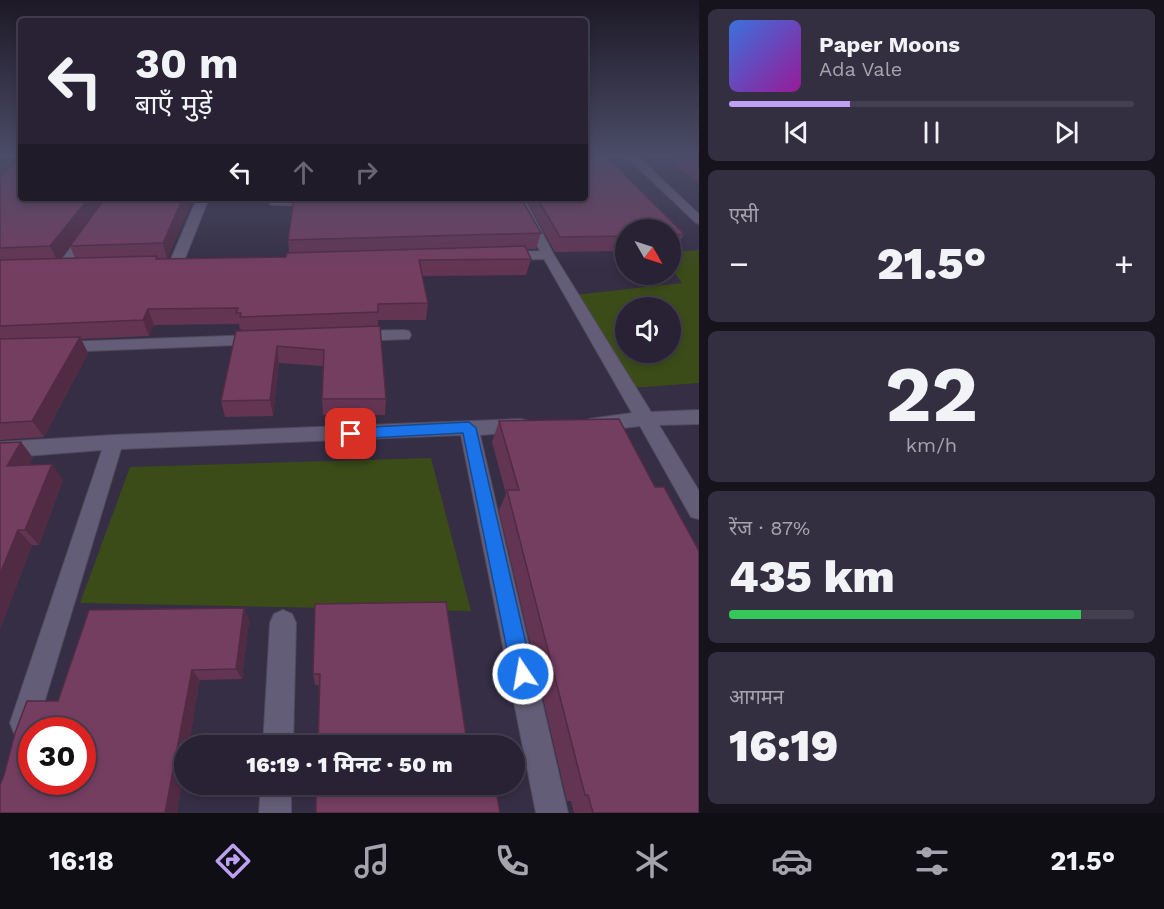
<!DOCTYPE html>
<html lang="hi">
<meta charset="utf-8">
<style>
body{margin:0;font-family:"Work Sans","Noto Sans Devanagari",sans-serif;background:#342f40;color:#f1f3f6;height:100vh;display:flex;flex-direction:column;font-size:22px;white-space:nowrap}
*{box-sizing:border-box;margin:0}
p{font-size:20px;color:#a5a4ac}
.icon{flex:none;width:33px;height:33px;fill:none;stroke:currentColor;stroke-width:2;stroke-linecap:round;stroke-linejoin:round}
.map{position:relative;flex:1;overflow:hidden}
.drawer{display:flex;flex-direction:column;gap:9px;padding:9px;background:#16131d;width:465px}
.drawer>*{flex:none}
.banner{position:absolute;left:18px;top:18px;width:570px;height:183px;border-radius:6px;box-shadow:0 3px 9px #0003,0 0 0 2px #443f4f;background:#282234;color:#f1f3f6;overflow:hidden}
.needle{width:39px;rotate:129deg}
.tools{position:absolute;left:615px;top:219px;display:grid;gap:12px}
.tools a{display:grid;place-items:center;width:66px;height:66px;border-radius:50%;background:#282234;box-shadow:0 3px 9px #0003,0 0 0 2px #443f4f;font-size:30px}
.speed{position:absolute;left:18px;top:717px;display:flex;gap:12px;font-size:30px;font-weight:700;text-align:center}
.speed>*{display:grid;place-content:center;width:78px;height:78px;border-radius:50%;background:#282234;box-shadow:0 3px 9px #0003,0 0 0 2px #443f4f;line-height:1}
.speed .limit{border:9px solid #d22;background:#fff;color:#111}
.pin{position:absolute;display:grid;place-items:center;width:51px;height:51px;color:#fff;margin:-26px;border-radius:12px;box-shadow:0 3px 9px #0006}
.me{position:absolute;width:66px;margin:-33px;rotate:348deg;stroke-linejoin:round;filter:drop-shadow(0 0 4px #0008)}
.turn{display:flex;align-items:center;gap:21px;height:126px;padding:0 18px;font-size:27px}
.turn .icon{width:78px;height:78px;stroke-width:2.5}
.turn b{display:block;font-size:42px;line-height:51px}
.lanes{display:flex;align-items:center;height:57px;padding:0 18px;background:#0003;justify-content:center;gap:30px;direction:ltr}
.lanes .off{opacity:.35}
.big{font-size:45px;font-weight:800;line-height:1.1}
.drawer .widget{flex:1;display:flex;flex-direction:column;justify-content:center;gap:9px;min-width:0;padding:0 21px;border-radius:9px;background:#342f40}
.drawer .dial{align-items:center;gap:0}
.dial b{font-size:78px;line-height:1}
.song{display:flex;align-items:center;gap:18px}
.cover{width:72px;height:72px;border-radius:9px;background:linear-gradient(135deg,hsl(220 70% 55%),hsl(300 70% 35%))}
.played{height:6px;border-radius:3px;background:linear-gradient(90deg,#bca0f2 30%,#443f4f 30%)}
.keys{display:flex;justify-content:space-around;direction:ltr}
.heat{display:flex;justify-content:space-between;align-items:center;font-size:33px;direction:ltr}
.charge{height:9px;border-radius:4px;background:linear-gradient(90deg,#34c759 87%,#443f4f 0)}
.trip{position:absolute;left:174px;top:735px;width:351px;height:60px;border-radius:30px;background:#282234;box-shadow:0 3px 9px #0003,0 0 0 2px #443f4f;font-weight:800;line-height:60px;text-align:center}
.tab-bar{display:flex;height:96px;justify-content:space-around;align-items:center;background:#100e15;color:#a5a4ac}
.tab-bar .icon{width:42px;height:42px}
.tab-bar .current{color:#bca0f2}
.tab-bar b{font-size:27px;color:#f1f3f6}
main{display:flex;flex:1;min-height:0}
.map>svg:first-child{display:block}
.green{fill:#3b4c19;fill-rule:evenodd}
.lines{fill:none;stroke-linecap:round;stroke-linejoin:round}
.minor-casing{stroke:#504a5e;stroke-width:2}
.minor{fill:#645d77;fill-rule:evenodd}
.wall{fill:#643553}
.shaded-wall{fill:#512b44}
.building{fill:#743e61;stroke:#512b44;stroke-width:1.5;fill-rule:evenodd}
.route{fill:#1a73e8;stroke:#114b97;stroke-width:1.5}
</style>
<main>
<div class="map">
<svg width="699" height="813" viewBox="0 0 699 813">
<rect width="100%" height="100%" fill="#352e45"/>
<g class="green">
<path d="M699 250V383L630 388 574 295 682 283 671 268V252ZM626 308H670V352H626Z"/>
<polygon points="431,458 471,611 80,603 130,467"/>
</g>
<g class="lines">
<g class="minor-casing">
<g id="minor">
<polygon points="625,155 636,155 699,214 699,224 695,222"/>
<polygon points="107,198 119,198 67,272 57,272 55,269"/>
<polygon points="197,198 209,198 182,266 180,269 170,269 168,266"/>
<polygon points="512,198 524,198 554,255 651,412 699,410 699,424 659,425 699,491 699,519 691,517 640,426 596,431 589,429 587,424 589,419 632,413 544,259 506,260 500,256 506,252 540,251"/>
<polygon points="275,200 318,200 324,203 318,206 271,205 269,203"/>
<polygon points="403,330 409,331 411,335 409,339 356,341 348,336 356,331"/>
<polygon points="259,335 265,336 267,340 265,344 62,352 56,351 54,347 56,343 62,342"/>
<polygon points="521,419 528,421 530,426 528,431 480,435 568,813 536,813 461,435 121,449 38,723 35,730 32,730 32,734 24,737 14,733 10,723 102,450 0,458 0,442 114,435"/>
<polygon points="283,610 292,614 296,623 293,746 263,746 270,623 274,614"/>
<polygon points="261,784 291,784 291,813 259,813"/>
</g>
</g>
<use href="#minor" class="minor"/>
</g>
<g class="wall">
<polygon points="0,155 21,155 105,198 60,259 75,258 70,246 193,198 167,259 286,257 289,253 288,240 541,233 536,249 526,249 531,259 526,275 422,276 428,303 426,320 378,320 378,326 386,399 385,415 323,415 322,399 323,366 279,363 273,416 225,417 221,401 242,331 242,329 240,329 239,324 154,325 149,336 81,339 88,353 44,437 0,440"/>
<polygon points="585,155 605,155 684,234 676,249 670,250 670,230 626,230 626,251 555,252 525,198 585,198"/>
<polygon points="664,155 699,155 699,183"/>
<polygon points="499,421 699,813 574,813 571,801 567,801 499,510 506,494 492,442"/>
<polygon points="21,442 33,458 29,465 63,480 39,545 32,545 0,629 0,443"/>
<polygon points="315,604 466,736 320,685 315,685 313,674"/>
<polygon points="244,608 249,620 242,679 200,680 184,746 184,770 177,813 0,813 58,701"/>
</g>
<g class="shaded-wall">
<polygon points="7,155 16,155 19,163 0,181 0,161"/>
<polygon points="89,198 105,198 58,262 50,246"/>
<polygon points="183,198 193,198 167,259 163,243"/>
<polygon points="148,309 154,325 149,336 143,320"/>
<polygon points="80,337 88,353 44,437 32,421"/>
<polygon points="277,346 279,363 273,416 270,400"/>
<polygon points="21,442 33,458 20,482 7,466"/>
<polygon points="52,464 63,480 39,545 25,530"/>
<polygon points="18,530 32,545 0,629 0,574"/>
<polygon points="244,608 249,620 242,679 236,669"/>
<polygon points="192,670 200,680 189,746 184,746 184,770 177,813 165,813"/>
</g>
<g class="building">
<polygon points="0,155 7,155 0,161"/>
<polygon points="16,155 21,155 21,198 89,198 50,246 0,248 0,177 16,162"/>
<polygon points="585,155 605,155 684,234 670,235 670,230 626,230 626,236 560,237 537,198 585,198"/>
<polygon points="687,155 699,155 699,164"/>
<polygon points="105,198 183,198 163,243 70,246"/>
<polygon points="294,198 521,198 541,233 288,240"/>
<polygon points="525,246 531,259 419,260 428,303 378,304 378,312 240,317 241,313 236,313 238,308 148,309 143,320 0,326 0,260 157,256 156,259 286,257 287,253"/>
<polygon points="380,326 386,399 322,399 324,350 277,346 270,400 221,401 236,331"/>
<polygon points="80,337 32,421 0,423 0,339"/>
<polygon points="619,419 655,487 664,487 699,551 699,813 593,813 588,795 585,795 507,490 519,490 499,421"/>
<polygon points="21,442 7,466 52,464 25,530 18,530 0,574 0,443"/>
<polygon points="446,602 466,736 487,736 488,746 318,746 320,674 313,674 315,604"/>
<path d="M244 608 236 669 192 670 165 813H0V785L4 775 15 733 27 701H58L89 610ZM32 730H82V782H32Z"/>
<polygon points="316,784 495,784 500,813 316,813"/>
</g>
<linearGradient id="sky" x2="0" y2="1"><stop stop-color="#1d1926"/><stop offset="0.58" stop-color="#4b4c68"/><stop offset="1" stop-color="#4b4c68" stop-opacity="0"/></linearGradient>
<rect width="699" height="269" fill="url(#sky)"/>
<polygon class="route" points="469,422 476,428 533,674 530,682 523,685 515,682 512,674 463,433 351,439 346,438 344,434 346,430 351,428"/>
</svg>
<div class="tools">
<a><svg class="needle" viewBox="-14 -14 28 28"><path d="M0-13l5 13h-10z" fill="#e53935"/><path d="M0 13l5-13h-10z" fill="#a5a4ac"/></svg></a>
<a><svg class="icon" aria-label="sound" viewBox="0 0 24 24"><path d="M4 9h4l5-4v14l-5-4H4zM17 9q2 3 0 6"/></svg></a>
</div>
<div class="speed"><div class="limit">30</div></div>
<div class="pin" style="left:351px;top:434px;background:#d93025"><svg class="icon" aria-label="arrive" viewBox="0 0 24 24"><path d="M6 21V4h12l-3 4 3 4H6"/></svg></div>
<svg class="me" style="left:523px;top:674px" viewBox="-20 -20 40 40"><circle r="17" fill="#1a73e8" stroke="#fff" stroke-width="3"/><path d="M0-11L8 9 0 5-8 9z" fill="#fff"/></svg>
<div class="trip">16:19 · 1 मिनट · 50 m</div>
<div class="banner">
<div class="turn"><svg class="icon" aria-label="left" viewBox="0 0 24 24"><path d="M17 20v-9H6M10 6l-5 5 5 5"/></svg><div><b>30 m</b>बाएँ मुड़ें</div></div>
<div class="lanes"><svg class="icon" aria-label="left" viewBox="0 0 24 24"><path d="M17 20v-9H6M10 6l-5 5 5 5"/></svg><svg class="icon off" aria-label="ahead" viewBox="0 0 24 24"><path d="M12 20V5M6 11l6-6 6 6"/></svg><svg class="icon off" aria-label="right" viewBox="0 0 24 24"><path d="M7 20v-9h11M14 6l5 5-5 5"/></svg></div>
</div>
</div>
<section class="drawer">
<div class="widget">
<div class="song"><i class="cover"></i><div><b>Paper Moons</b><p>Ada Vale</p></div></div>
<div class="played"></div>
<div class="keys"><svg class="icon" aria-label="previous" viewBox="0 0 24 24"><path d="M18 5L8 12l10 7zM5 5v14"/></svg><svg class="icon" aria-label="pause" viewBox="0 0 24 24"><path d="M8 5v14M16 5v14"/></svg><svg class="icon" aria-label="next" viewBox="0 0 24 24"><path d="M6 5l10 7-10 7zM19 5v14"/></svg></div>
</div>
<div class="widget"><p>एसी</p>
<div class="heat"><a>−</a><b class="big">21.5°</b><a>+</a></div>
</div>
<div class="widget dial"><b>22</b><p>km/h</p></div>
<div class="widget"><p>रेंज · 87%</p><b class="big">435 km</b><div class="charge"></div></div>
<div class="widget"><p>आगमन</p><b class="big">16:19</b></div>
</section>
</main>
<nav class="tab-bar">
<b>16:18</b>
<svg class="icon current" aria-label="directions" viewBox="0 0 24 24"><path d="M12 3l9 9-9 9-9-9zM9 14v-3h6M13 9l2 2-2 2"/></svg>
<svg class="icon" aria-label="music" viewBox="0 0 24 24"><path d="M9 18V5l10-2v13"/><circle cx="6" cy="18" r="3"/><circle cx="16" cy="16" r="3"/></svg>
<svg class="icon" aria-label="phone" viewBox="0 0 24 24"><path d="M5 4h4l2 5-3 2q2 4 5 5l2-3 5 2v4C11 20 4 13 5 4z"/></svg>
<svg class="icon" aria-label="climate" viewBox="0 0 24 24"><path d="M12 3v18M4 7l16 10M4 17L20 7"/></svg>
<svg class="icon" aria-label="car" viewBox="0 0 24 24"><path d="M5 17H2v-5l4-1 3-4h7l3 4 3 1v5h-3M9 17h6M6 11h13"/><circle cx="7" cy="17" r="2"/><circle cx="17" cy="17" r="2"/></svg>
<svg class="icon" aria-label="filters" viewBox="0 0 24 24"><path d="M4 7h16M4 17h16"/><circle cx="9" cy="7" r="2"/><circle cx="15" cy="17" r="2"/></svg>
<b>21.5°</b>
</nav>
